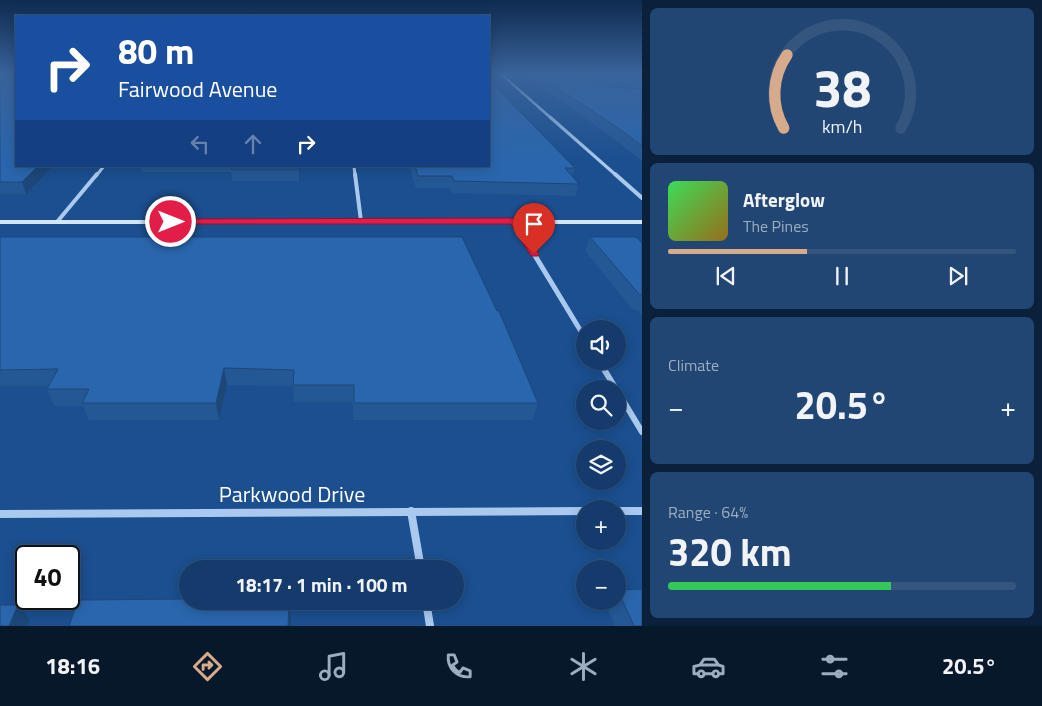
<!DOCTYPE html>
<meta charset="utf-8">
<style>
body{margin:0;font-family:"Titillium Web",sans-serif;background:#214673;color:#f1f3f6;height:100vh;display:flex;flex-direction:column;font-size:19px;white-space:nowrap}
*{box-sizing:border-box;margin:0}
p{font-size:16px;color:#9dadc1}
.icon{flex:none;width:28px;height:28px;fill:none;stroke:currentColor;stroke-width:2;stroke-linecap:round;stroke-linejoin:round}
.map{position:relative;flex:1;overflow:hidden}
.side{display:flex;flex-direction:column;gap:8px;padding:8px;background:#0b203b;width:400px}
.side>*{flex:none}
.guide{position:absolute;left:15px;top:15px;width:475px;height:152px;border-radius:0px;box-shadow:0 2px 12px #0003,0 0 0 1px #33557e;background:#1a4fa0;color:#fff;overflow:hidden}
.controls{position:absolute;left:576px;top:320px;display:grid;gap:10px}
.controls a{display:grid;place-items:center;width:50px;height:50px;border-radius:50%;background:#143b6b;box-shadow:0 2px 12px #0003,0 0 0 1px #33557e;font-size:25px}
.speed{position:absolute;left:15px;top:545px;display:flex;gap:10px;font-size:25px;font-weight:700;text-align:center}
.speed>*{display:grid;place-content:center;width:65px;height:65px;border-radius:50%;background:#143b6b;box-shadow:0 2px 12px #0003,0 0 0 1px #33557e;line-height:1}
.speed .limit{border:2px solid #111;border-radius:8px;background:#fff;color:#111}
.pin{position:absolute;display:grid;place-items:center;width:42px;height:42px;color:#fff;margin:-51px -21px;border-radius:50% 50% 50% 0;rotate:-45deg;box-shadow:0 0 5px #0007}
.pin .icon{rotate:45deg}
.me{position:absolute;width:55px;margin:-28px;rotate:90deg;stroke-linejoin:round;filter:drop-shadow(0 0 4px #0008)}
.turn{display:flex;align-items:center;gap:18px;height:105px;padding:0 20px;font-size:22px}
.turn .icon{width:65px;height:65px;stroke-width:2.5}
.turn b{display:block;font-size:35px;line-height:42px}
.lanes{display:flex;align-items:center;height:48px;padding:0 20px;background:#0003;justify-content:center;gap:25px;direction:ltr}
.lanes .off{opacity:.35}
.big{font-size:38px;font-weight:700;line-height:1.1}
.side .tile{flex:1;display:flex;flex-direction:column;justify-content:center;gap:8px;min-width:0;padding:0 18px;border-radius:8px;background:#214673}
.side .dial{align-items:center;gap:0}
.dial svg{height:130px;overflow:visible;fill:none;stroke:#33557e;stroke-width:7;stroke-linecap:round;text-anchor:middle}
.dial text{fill:#f1f3f6;stroke:none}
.song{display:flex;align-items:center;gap:15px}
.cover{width:60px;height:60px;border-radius:8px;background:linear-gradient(135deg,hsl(130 70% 55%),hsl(40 70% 35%))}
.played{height:5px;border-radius:2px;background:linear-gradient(90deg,#d6ab8b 40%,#33557e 40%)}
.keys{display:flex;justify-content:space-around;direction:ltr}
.heat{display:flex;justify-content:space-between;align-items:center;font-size:28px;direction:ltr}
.charge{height:8px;border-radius:4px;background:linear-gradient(90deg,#34c759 64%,#33557e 0)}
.trip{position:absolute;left:179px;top:560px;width:285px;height:50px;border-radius:25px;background:#143b6b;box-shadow:0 2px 12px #0003,0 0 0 1px #33557e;font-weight:700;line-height:50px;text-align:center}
.dock{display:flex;height:80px;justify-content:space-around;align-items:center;background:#08182b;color:#9dadc1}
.dock .icon{width:35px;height:35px}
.dock .selected{color:#d6ab8b}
.dock b{font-size:22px;color:#f1f3f6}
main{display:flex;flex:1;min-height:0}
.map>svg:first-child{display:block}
.green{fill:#2461a8}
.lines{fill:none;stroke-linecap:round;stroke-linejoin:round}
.street-far5{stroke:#a9c9ee;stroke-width:2.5}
.street-far4{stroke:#a9c9ee;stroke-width:3}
.street-far3{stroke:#a9c9ee;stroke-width:4}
.street-far2{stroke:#a9c9ee;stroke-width:5}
.street-far1{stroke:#a9c9ee;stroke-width:6}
.street{stroke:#a9c9ee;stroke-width:8}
.secondary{fill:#d6e6fa;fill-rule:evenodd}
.wall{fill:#245895}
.shaded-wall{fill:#1d4779}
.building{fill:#2a66ad;stroke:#1d4779}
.route{fill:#e11d48;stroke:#92132f}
.labels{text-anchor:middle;stroke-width:5;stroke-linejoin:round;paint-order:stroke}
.near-street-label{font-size:22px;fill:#fff;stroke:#1b4f8f}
</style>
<main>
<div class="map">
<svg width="642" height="626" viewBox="0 0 642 626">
<rect width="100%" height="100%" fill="#1b4f8f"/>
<polygon class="green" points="574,73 642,73 642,95 603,91"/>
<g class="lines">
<polyline class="street-far5" points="500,73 551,118"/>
<g class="street-far4">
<polyline points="550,117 617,176"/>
<polyline points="354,166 355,176"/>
<polyline points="96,176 104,166"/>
</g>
<g class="street-far3">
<polyline points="355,174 361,221"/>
<polyline points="615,174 642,198"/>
<polyline points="514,221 532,250"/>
<polyline points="57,222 97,174"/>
</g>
<polyline class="street-far2" points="531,249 585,338"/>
<g class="street-far1">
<polyline points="599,361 616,389"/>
<polyline points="618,392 642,432"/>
</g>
<g class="street">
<polyline points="411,511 421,569"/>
<polyline points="618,511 642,511"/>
<polyline points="0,514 585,511"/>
<polyline points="426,601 430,626"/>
</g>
<rect class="secondary" x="0" y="220" width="642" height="4"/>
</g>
<g class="wall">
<polygon points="0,73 16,166 54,166 26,194 0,194"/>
<polygon points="527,73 580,73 602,86 642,89 642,161 617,141 526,76"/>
<polygon points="140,166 300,166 299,181 232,181 231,172 142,172"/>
<polygon points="409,166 489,166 575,168 572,176 579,184 575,196 452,193 450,188 416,188"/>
<polygon points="0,237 538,403 532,420 353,420 353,402 294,402 293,386 227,385 219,420 89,420 83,406 54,406 47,389 49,386 0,386"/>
<polygon points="590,237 642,243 642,316 638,310 633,310 585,251"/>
<polygon points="618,590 642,626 615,626 606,605 608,601 618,601"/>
</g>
<g class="shaded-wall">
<polygon points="38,166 54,166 26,194 22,182"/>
<polygon points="299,166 300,166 299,181"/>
<polygon points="224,368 227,385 219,420 216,403"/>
<polygon points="289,601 291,619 291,626 288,626"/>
<polygon points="18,605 30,620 28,626 9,626"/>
</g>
<g class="building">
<polygon points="0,73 16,73 16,166 38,166 22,182 0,182"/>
<polygon points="535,73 580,73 602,86 642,89 642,146 621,130"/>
<polygon points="489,80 575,168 565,168 579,184 454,181 452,176 418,176 415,166 489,166"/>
<polygon points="232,166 299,166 299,169 231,169"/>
<polygon points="0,237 462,237 497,311 499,311 538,403 354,403 354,385 293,385 294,370 224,368 216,403 82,403 89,389 47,389 58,369 0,370"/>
<polygon points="590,237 636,237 642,243 642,295 640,295"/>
<polygon points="642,589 642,626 634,626 618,591 618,590"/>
<polygon points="188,599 188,601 289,601 288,626 69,626 78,600"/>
<polygon points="0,605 18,605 9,626 0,626"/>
</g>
<linearGradient id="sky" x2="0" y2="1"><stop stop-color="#0f2b4f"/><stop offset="0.46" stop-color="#39639b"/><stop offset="1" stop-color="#39639b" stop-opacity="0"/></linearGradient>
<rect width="642" height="160" fill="url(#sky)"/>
<polygon class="route" points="514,218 518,221 539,254 538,256 531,256 511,224 171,224 166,222 171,219"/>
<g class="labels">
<g class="near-street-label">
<text x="292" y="502">Parkwood Drive</text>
</g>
</g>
</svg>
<div class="controls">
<a><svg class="icon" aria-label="sound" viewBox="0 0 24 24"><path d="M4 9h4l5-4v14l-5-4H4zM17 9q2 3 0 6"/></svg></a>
<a><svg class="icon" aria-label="search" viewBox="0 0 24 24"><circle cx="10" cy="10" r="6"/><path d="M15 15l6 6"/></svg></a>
<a><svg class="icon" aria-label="layers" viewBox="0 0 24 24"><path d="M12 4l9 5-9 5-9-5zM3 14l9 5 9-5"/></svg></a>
<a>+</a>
<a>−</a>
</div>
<div class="speed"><div class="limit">40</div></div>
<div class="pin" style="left:534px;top:254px;background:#d93025"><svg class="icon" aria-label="arrive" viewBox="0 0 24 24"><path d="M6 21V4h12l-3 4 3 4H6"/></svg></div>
<svg class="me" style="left:171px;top:222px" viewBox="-20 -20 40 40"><circle r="17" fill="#e11d48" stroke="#fff" stroke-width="3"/><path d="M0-11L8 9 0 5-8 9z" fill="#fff"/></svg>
<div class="trip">18:17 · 1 min · 100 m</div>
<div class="guide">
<div class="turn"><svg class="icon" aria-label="right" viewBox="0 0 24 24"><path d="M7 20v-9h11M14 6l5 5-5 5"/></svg><div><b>80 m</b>Fairwood Avenue</div></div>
<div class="lanes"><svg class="icon off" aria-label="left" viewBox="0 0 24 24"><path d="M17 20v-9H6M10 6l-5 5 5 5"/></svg><svg class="icon off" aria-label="ahead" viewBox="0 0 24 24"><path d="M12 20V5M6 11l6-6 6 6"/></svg><svg class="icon" aria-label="right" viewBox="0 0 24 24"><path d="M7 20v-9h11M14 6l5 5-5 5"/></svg></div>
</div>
</div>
<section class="side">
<div class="tile dial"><svg viewBox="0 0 100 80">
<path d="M14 69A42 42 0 1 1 86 69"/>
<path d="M14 69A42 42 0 0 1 16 24" stroke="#d6ab8b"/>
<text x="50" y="56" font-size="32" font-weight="700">38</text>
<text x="50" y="72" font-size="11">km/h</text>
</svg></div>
<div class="tile">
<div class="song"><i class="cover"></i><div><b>Afterglow</b><p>The Pines</p></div></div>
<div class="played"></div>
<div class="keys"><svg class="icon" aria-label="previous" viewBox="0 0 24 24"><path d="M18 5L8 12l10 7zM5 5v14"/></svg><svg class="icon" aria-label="pause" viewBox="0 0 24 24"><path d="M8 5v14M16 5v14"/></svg><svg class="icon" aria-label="next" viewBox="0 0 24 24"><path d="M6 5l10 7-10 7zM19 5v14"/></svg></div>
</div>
<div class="tile"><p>Climate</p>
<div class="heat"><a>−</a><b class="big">20.5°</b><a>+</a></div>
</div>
<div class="tile"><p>Range · 64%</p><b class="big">320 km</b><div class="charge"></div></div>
</section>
</main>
<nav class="dock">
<b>18:16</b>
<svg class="icon selected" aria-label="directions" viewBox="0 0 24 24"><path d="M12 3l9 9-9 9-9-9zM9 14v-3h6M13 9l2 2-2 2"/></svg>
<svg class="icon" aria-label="music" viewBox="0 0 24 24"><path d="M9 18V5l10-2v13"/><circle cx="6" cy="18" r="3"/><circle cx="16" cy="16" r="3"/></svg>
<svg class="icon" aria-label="phone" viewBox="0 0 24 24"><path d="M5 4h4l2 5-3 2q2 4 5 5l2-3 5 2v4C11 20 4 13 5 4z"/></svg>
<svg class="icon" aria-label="climate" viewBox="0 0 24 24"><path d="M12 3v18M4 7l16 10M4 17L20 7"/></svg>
<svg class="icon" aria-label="car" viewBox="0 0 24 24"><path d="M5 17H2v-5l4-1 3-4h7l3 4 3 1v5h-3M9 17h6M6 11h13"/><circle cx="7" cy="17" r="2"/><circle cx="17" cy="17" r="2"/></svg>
<svg class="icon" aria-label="filters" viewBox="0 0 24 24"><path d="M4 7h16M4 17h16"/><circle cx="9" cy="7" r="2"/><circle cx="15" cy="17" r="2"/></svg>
<b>20.5°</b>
</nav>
